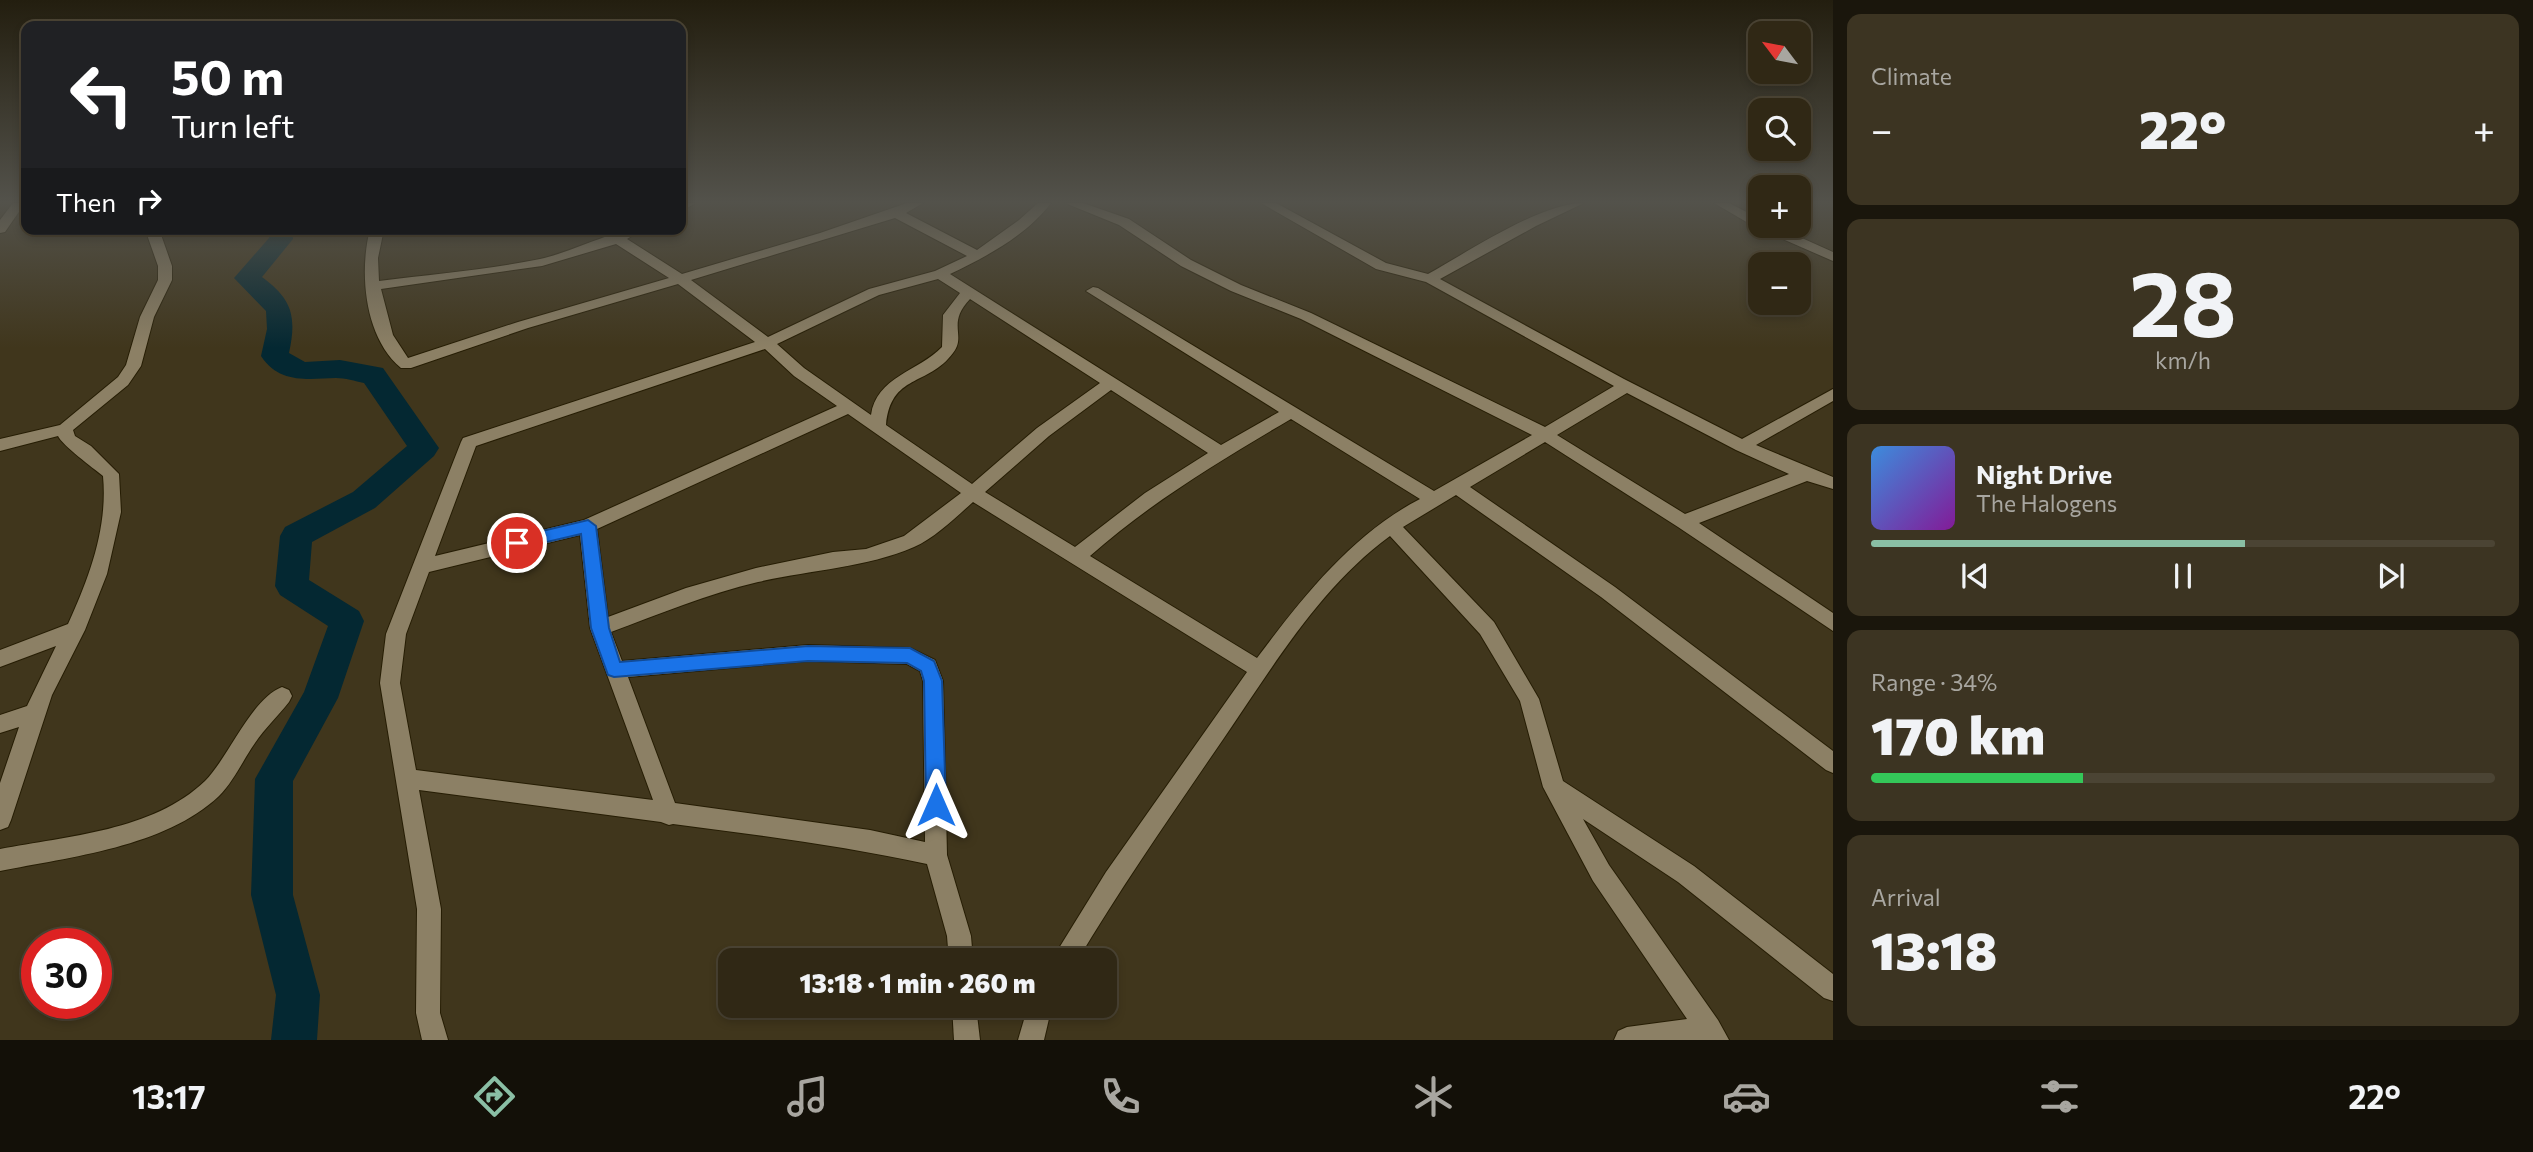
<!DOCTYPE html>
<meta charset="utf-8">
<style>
body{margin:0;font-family:Commissioner,sans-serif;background:#3c3422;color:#f1f3f6;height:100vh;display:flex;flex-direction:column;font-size:26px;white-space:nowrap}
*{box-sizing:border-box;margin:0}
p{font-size:23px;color:#a8a6a0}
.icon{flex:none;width:38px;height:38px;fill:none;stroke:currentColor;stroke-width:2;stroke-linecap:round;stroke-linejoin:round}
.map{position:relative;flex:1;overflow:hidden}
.details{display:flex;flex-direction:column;gap:14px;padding:14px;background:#1a160c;width:700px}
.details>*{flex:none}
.hud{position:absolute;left:21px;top:21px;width:665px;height:214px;border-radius:14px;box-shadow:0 4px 10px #0003,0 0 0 2px #4b4434;background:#202124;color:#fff;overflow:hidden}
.needle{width:46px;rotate:302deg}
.fabs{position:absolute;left:1748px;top:21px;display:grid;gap:14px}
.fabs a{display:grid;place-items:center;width:63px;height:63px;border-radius:14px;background:#302815;box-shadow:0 4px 10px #0003,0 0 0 2px #4b4434;font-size:35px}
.speed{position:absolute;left:21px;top:928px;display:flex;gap:14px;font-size:35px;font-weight:700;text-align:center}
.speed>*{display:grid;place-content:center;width:91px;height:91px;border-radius:50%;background:#302815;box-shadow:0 4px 10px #0003,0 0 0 2px #4b4434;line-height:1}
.speed .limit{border:10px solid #d22;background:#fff;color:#111}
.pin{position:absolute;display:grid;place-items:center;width:60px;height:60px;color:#fff;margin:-30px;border:4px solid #fff;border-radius:50%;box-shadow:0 2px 7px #0007}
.me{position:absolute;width:77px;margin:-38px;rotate:0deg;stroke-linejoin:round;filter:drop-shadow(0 0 5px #0008)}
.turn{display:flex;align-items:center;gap:24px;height:147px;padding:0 35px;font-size:32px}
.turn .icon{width:91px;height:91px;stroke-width:2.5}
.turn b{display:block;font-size:49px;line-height:60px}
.then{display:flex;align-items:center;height:66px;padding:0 35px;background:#0003;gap:14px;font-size:26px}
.big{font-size:52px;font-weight:800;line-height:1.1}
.details .tile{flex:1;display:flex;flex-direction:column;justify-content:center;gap:10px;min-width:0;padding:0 24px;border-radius:14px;background:#3c3422}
.details .dial{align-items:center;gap:0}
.dial b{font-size:91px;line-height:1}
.song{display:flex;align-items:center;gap:21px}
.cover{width:84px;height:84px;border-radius:10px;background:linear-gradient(135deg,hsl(210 70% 55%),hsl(290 70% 35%))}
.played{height:7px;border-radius:4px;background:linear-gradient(90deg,#8abfa5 60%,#4b4434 60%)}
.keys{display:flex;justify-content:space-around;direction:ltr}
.heat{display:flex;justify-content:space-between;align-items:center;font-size:38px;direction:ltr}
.charge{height:10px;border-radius:5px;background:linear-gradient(90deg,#34c759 34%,#4b4434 0)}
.trip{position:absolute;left:718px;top:948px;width:399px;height:70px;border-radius:14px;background:#302815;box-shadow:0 4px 10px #0003,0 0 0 2px #4b4434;font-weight:800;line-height:70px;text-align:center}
.tab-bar{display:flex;height:112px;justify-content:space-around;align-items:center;background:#131008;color:#a8a6a0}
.tab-bar .icon{width:49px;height:49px}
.tab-bar .active{color:#8abfa5}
.tab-bar b{font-size:32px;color:#f1f3f6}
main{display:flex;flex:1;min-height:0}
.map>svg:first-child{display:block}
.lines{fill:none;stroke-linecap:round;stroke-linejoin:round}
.river{fill:#042832;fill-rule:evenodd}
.minor-casing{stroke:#261d04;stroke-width:2}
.minor{fill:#8c8065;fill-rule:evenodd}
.route{fill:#1a73e8;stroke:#114b97;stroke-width:2}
</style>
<main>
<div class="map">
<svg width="1833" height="1040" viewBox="0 0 1833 1040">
<rect width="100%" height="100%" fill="#40361c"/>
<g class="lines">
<path class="river" d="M268 229H292L293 239 262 277C292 299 297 316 289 353L305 362 340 360 383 368 439 448 434 456 375 508 312 542 309 580 359 611 364 621 338 698 293 781V895L320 995 317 1040H271L276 995 251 895 255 779 304 692 328 626 280 595 275 586 280 536 285 527 353 492 407 446 364 383C355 381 345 378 336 378 308 379 279 384 261 356L267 329 266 311 234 278 269 238Z"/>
<g class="minor-casing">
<g id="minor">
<polygon points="13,203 25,203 5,232 0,233 0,220"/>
<polygon points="681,203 696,203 681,211"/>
<path d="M907 203H923L906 213 977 250 1019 220 1038 203H1051C1027 235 986 257 950 274L1221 445 1279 412 1086 291 1093 287 1098 288 1434 491 1532 435 1301 319 1231 291 1181 266 1119 225 1065 203H1083L1129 219 1191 260 1241 285 1311 313 1545 427 1614 386 1426 282 1376 269 1261 203H1276L1386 263 1428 274C1468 252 1540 203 1584 203L1536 226 1440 279 1624 379 1742 439 1833 389V401L1756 445 1833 477V489L1807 481 1699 523 1833 613V631L1678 527 1545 442 1470 487 1615 587 1833 751V773L1826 770 1601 597 1456 495 1403 527 1494 622 1539 699 1563 781 1694 866 1833 974V1001L1824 998 1678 882 1583 819 1609 865 1718 1020 1729 1040H1614L1618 1031 1627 1027 1687 1019 1593 881 1543 787 1520 701 1480 634 1390 536C1320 587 1272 668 1224 738 1174 811 1123 884 1077 961H1051L1106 872 1247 672 973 502C956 517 935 538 914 547 865 568 810 570 758 582 708 594 659 614 611 632L622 661 808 645 910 648 935 660 943 681 947 855 971 936 973 961H949L947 936 927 864C843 846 758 835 673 824L669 825 661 822 419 790 441 909 440 1013 448 1040H422L416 1013 417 909 380 683 386 634 461 442 463 438 755 342 678 284 528 328 411 368H401C364 337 359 272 370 229H384L378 258 379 281C433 274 487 270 540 259 573 252 613 229 643 229L627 239 682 274 820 233ZM895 218 967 256 935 271 869 289 768 337 691 280ZM616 244 669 278 518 322 408 358 393 335 381 289 542 266ZM938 279 960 293 943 315 942 347C919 371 876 377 871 415L804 368 777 344 879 295ZM970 299 1100 383 1037 428 972 484 886 425C891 373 928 387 953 353 967 335 946 324 970 299ZM765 349 794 376 837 406 584 520 435 556 476 446ZM1111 390 1208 453 1145 493 1075 547 985 492 1049 436ZM1627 393 1736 450 1789 474 1685 514 1557 435ZM848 414 961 493 904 536 866 549 833 552 756 568 686 588 608 617 597 529ZM1291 419 1420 499C1352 534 1302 598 1257 658L1090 556C1151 502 1221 460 1291 419ZM580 535 590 628 653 800 416 770 400 683 406 634 429 572ZM808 661 907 664 920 671 923 681 925 842 870 830 675 803 628 677Z"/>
<polygon points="1714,203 1729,203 1760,219 1760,226 1775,226 1833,252 1833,261 1755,227"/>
<path d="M145 229H159L172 266V280L154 317 141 366 128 385 73 430 75 436 91 446 119 474 121 512 107 574 85 630 52 695 11 820 8 827 0 830V783L19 727 0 733V715L27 706 56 646 0 667V650L68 624C89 578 108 528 103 476 93 468 62 445 58 436L0 451V439L60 425 118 377 126 365 140 317 158 280V266Z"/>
<path d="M282 687 289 690 292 696 289 702C278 716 265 728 255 743 243 760 234 781 219 796 165 847 70 857 0 871V849C67 836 153 831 205 781 229 757 251 699 282 687Z"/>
<polygon points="952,1006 976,1006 980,1040 954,1040"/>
<polygon points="1028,1006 1052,1006 1044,1040 1018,1040"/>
</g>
</g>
<use href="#minor" class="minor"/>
</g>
<linearGradient id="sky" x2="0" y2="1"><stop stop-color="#231e0f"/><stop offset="0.58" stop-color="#53524b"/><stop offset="1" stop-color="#53524b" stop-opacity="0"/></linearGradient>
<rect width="1833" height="348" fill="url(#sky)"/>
<polygon class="route" points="588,520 596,526 609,628 620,662 808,646 910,648 934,661 942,681 946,805 943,812 936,815 929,812 926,805 924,681 921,671 907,663 808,661 614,677 608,675 591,628 581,534 517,549 509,543 517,537"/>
</svg>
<div class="fabs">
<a><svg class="needle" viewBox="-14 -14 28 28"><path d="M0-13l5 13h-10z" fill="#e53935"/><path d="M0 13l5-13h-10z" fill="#a8a6a0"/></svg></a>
<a><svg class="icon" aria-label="search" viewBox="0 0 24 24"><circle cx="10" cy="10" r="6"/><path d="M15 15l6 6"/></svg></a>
<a>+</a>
<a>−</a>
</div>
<div class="speed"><div class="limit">30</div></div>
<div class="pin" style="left:517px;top:543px;background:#d93025"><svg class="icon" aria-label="arrive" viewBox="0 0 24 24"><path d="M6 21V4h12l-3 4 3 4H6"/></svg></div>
<svg class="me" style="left:936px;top:805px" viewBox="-20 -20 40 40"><path d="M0-17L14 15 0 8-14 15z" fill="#1a73e8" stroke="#fff" stroke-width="4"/></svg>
<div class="trip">13:18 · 1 min · 260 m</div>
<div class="hud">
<div class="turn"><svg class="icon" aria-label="left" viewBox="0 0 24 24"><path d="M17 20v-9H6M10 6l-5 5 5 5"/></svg><div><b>50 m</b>Turn left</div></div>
<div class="then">Then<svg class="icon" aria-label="right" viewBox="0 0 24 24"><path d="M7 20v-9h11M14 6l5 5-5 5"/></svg></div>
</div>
</div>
<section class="details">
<div class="tile"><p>Climate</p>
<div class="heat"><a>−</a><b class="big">22°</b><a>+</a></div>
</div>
<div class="tile dial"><b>28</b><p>km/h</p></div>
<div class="tile">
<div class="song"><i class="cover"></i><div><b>Night Drive</b><p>The Halogens</p></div></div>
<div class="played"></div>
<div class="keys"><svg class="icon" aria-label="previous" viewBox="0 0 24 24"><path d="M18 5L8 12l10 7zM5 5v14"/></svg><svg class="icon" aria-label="pause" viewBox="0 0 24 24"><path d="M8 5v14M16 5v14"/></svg><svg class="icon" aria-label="next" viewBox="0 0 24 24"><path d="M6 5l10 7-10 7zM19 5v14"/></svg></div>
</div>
<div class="tile"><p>Range · 34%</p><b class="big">170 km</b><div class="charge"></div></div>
<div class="tile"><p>Arrival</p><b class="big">13:18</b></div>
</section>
</main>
<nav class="tab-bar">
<b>13:17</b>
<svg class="icon active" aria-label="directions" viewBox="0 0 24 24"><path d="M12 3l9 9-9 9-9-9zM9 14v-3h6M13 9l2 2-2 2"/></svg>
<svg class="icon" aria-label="music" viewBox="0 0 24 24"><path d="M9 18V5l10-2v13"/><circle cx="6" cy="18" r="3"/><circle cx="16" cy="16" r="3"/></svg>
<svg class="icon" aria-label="phone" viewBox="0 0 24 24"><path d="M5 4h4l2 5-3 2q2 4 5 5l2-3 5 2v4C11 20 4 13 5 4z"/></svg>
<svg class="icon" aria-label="climate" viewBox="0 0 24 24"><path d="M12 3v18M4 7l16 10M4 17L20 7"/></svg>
<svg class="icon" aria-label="car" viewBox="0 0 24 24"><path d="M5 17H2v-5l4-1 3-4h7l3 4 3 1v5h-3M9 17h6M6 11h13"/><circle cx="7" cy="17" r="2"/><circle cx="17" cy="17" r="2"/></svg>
<svg class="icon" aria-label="filters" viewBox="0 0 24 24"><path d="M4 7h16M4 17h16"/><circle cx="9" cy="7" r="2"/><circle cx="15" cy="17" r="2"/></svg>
<b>22°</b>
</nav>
